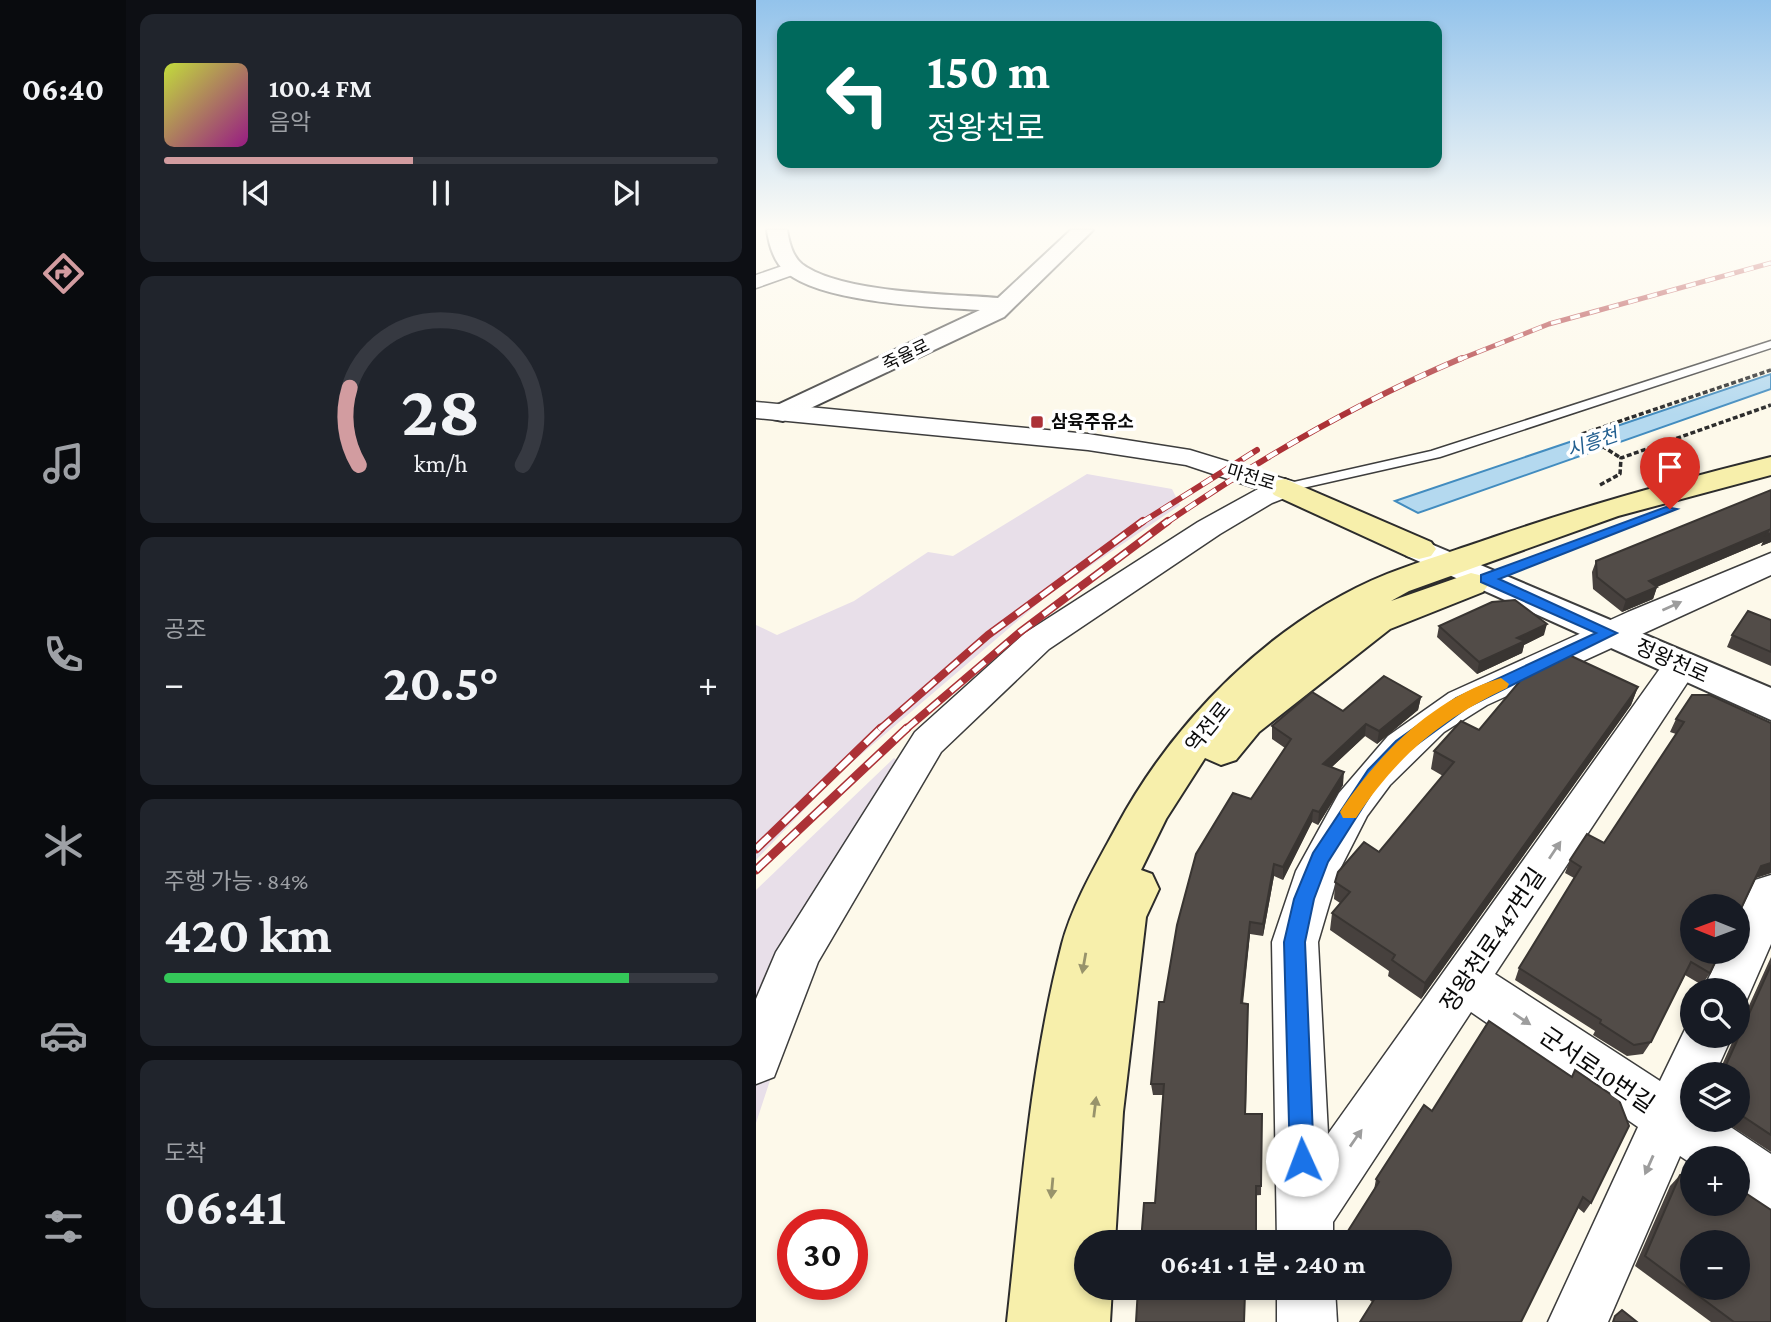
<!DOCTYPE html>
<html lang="ko">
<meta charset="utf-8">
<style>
body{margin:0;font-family:"Crimson Pro","Noto Sans KR",serif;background:#20242c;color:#f1f3f6;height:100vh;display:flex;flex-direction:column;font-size:26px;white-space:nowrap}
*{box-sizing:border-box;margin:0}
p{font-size:23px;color:#9ea1a6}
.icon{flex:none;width:38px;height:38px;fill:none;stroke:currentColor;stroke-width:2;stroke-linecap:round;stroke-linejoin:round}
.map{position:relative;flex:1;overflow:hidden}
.panel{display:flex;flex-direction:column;gap:14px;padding:14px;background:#0d0f14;width:630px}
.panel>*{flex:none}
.hud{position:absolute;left:21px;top:21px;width:665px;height:147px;border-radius:14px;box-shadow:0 4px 10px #0003;background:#00695c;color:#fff;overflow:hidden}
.needle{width:46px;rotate:271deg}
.buttons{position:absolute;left:924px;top:894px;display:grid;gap:14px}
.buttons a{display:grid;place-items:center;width:70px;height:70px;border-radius:50%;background:#171b24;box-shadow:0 4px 10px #0003;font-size:35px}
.speed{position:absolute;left:21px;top:1209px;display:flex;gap:14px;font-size:35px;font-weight:700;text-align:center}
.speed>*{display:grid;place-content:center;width:91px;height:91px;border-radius:50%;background:#171b24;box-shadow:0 4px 10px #0003;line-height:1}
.speed .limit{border:10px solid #d22;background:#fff;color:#111}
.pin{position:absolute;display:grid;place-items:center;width:60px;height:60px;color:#fff;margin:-72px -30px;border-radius:50% 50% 50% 0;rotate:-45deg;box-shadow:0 0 7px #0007}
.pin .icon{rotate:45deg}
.me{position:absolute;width:77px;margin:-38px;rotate:358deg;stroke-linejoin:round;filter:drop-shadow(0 0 5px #0008)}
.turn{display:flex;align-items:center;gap:24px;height:147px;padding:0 35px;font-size:32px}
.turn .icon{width:91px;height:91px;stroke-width:2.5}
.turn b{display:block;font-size:49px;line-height:60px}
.big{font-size:52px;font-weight:700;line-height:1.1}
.panel .tile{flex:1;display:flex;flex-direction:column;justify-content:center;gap:10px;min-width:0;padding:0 24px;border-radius:14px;background:#20242c}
.panel .dial{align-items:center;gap:0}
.dial svg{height:182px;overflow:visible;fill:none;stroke:#363941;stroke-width:7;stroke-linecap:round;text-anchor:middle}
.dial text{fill:#f1f3f6;stroke:none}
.song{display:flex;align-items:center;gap:21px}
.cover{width:84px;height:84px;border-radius:10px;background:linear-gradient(135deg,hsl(70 70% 55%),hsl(310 70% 35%))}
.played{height:7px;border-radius:4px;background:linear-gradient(90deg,#d29ca0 45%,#363941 45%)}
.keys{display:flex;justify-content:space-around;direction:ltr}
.heat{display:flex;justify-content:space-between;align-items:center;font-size:38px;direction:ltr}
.charge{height:10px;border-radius:5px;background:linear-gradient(90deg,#34c759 84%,#363941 0)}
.trip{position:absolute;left:318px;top:1230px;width:378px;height:70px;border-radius:35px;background:#171b24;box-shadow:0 4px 10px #0003;font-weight:700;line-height:70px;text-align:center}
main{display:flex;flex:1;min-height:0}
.tabs{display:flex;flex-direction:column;width:126px;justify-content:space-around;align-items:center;background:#090b0e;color:#9ea1a6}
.tabs .icon{width:49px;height:49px}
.tabs .on{color:#d29ca0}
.tabs b{font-size:32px;color:#f1f3f6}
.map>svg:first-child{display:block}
.industrial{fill:#e8dfe9}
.water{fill:#b4d9ef;stroke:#428cbf;stroke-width:2}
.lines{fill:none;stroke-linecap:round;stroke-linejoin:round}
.service-casing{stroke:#3d3d3d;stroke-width:3}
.minor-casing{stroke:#3d3d3d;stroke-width:3}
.tertiary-casing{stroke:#3d3d3d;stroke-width:4}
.secondary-casing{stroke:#2c2c2c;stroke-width:4}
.path{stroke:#2c2c2c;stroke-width:3.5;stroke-dasharray:5 2.5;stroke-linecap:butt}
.service{fill:#fff;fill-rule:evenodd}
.minor{fill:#fff;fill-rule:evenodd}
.tertiary{fill:#fff;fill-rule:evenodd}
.secondary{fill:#f7efab;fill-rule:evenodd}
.rail-far3-casing{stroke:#ac3136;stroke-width:5}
.rail-far2-casing{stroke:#ac3136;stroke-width:6}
.rail-far1-casing{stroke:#ac3136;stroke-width:8}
.rail-casing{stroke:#ac3136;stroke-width:9}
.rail-far3{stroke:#fff;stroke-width:3.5;stroke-dasharray:10;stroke-linecap:butt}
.rail-far2{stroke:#fff;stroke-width:4.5;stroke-dasharray:12;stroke-linecap:butt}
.rail-far1{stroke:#fff;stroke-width:5;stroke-dasharray:15;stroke-linecap:butt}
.rail{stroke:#fff;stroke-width:6;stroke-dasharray:19;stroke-linecap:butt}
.wall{fill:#47413e}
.shaded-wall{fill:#393532}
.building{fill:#524c48;stroke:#393532;stroke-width:2;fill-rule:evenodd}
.oneway{fill:#9d9d9d}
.oneway2{fill:#98936b}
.route{fill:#1a73e8;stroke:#114b97;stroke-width:2}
.slow{fill:#f59e0b}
.poi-dot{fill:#ac3136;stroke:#fff;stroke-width:2.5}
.labels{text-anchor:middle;stroke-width:7;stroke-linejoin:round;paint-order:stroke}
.far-street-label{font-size:18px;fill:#0a0a0a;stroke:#fff}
.far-poi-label{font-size:18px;font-weight:bold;fill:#0a0a0a;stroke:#fff;text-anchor:start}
.far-water-label{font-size:19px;font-style:italic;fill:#215e8f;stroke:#fff}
.street-label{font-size:21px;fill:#0a0a0a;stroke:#fff}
.near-street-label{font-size:24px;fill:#0a0a0a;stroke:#fff}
</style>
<main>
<nav class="tabs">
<b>06:40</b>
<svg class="icon on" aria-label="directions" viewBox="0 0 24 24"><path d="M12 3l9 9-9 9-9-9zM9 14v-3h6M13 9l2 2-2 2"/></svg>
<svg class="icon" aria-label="music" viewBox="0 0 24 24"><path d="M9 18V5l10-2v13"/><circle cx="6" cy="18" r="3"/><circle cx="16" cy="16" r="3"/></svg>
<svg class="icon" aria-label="phone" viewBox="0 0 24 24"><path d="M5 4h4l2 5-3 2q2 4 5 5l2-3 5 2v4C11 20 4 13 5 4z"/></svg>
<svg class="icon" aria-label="climate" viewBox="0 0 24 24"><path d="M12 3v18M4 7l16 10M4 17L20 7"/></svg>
<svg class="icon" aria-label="car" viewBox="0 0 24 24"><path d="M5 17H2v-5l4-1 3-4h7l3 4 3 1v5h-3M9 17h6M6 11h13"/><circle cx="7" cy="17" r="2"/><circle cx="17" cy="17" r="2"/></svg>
<svg class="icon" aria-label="filters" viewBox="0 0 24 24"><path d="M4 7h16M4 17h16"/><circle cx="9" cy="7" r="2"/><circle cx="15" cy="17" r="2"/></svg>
</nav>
<section class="panel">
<div class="tile">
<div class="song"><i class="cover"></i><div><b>100.4 FM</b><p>음악</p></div></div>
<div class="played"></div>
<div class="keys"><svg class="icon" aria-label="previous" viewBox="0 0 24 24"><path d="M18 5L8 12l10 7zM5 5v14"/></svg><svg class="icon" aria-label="pause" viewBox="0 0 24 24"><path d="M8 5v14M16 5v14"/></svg><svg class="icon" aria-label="next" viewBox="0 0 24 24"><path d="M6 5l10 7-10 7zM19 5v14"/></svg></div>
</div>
<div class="tile dial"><svg viewBox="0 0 100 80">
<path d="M14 69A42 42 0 1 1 86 69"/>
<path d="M14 69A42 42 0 0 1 10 35" stroke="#d29ca0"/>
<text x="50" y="56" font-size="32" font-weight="700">28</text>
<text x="50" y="72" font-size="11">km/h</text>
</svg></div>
<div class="tile"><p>공조</p>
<div class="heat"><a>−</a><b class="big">20.5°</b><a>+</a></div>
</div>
<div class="tile"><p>주행 가능 · 84%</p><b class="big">420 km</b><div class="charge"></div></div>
<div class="tile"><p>도착</p><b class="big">06:41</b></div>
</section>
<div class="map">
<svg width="1015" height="1322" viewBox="0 0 1015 1322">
<rect width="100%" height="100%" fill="#fdf9ea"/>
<g class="industrial">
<polygon points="331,474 416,489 424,505 293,594 80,776 0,860 0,625 21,635 98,601 172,552 197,556"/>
<polygon points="138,758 163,778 55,956 0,1123 0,890"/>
</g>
<polygon class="water" points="1015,374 1015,389 662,513 639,501"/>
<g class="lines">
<g class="service-casing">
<polygon id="service" points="1015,341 1015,348 684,457 529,492 522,488 529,484 675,451"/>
</g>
<g class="minor-casing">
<g id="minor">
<polygon points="38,262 48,268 45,272 0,288 0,275"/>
<polygon points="0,402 332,434 434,450 539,482 543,488 539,494 516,503 464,534 293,649 185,752 62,962 18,1077 0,1084 0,999 20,952 159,732 269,633 442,522 502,489 430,465 332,450 0,418"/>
<polygon points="1015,553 1015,575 731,705 688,732 634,785 611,816 583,871 562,942 572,1134 913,656 925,653 937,656 943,665 937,674 739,974 904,1081 934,1019 936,1018 936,1036 976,1036 959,1074 936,1074 936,1120 964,1120 1015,1154 1015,1214 982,1196 982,1158 936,1158 936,1164 924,1156 852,1322 792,1322 882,1127 715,1012 577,1222 577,1242 521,1242 516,942 540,871 583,793 632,736 693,693 872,612"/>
<polygon points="1015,875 1015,944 988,1006 982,1008 982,990 947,990 965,952 982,952 982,917 999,880"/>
<polygon points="521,1288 579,1288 581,1322 521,1322"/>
</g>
</g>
<g class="tertiary-casing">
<g id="tertiary">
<path d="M11 230H31C33 241 36 256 46 264 84 293 193 294 242 298L315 230H337L248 317 27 421 17 419 13 413 17 407 224 310C176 307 68 303 31 273 18 263 13 245 11 230Z"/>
<polygon points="663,539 1015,688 1015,720 651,556 646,549 651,542"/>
</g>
</g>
<g class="secondary-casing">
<g id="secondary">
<path d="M1015 457V475L862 516 653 591 635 601 715 573 727 576 733 584 727 592 634 629 503 732 480 760 465 765 449 758 410 819 385 870 396 874 403 889 390 917 367 1112 359 1242H331V1288H356L354 1322H251C265 1196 274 1067 306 944 317 903 341 863 361 826 418 720 517 620 631 574 667 560 704 549 741 536 831 505 922 480 1015 457Z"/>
<polygon points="529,479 675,542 680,549 675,556 663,559 651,556 518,495 513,488 518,481"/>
</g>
</g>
<g class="path">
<polyline points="826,434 1015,370"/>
<polyline points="827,434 865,458"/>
<polyline points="844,485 864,474 865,458 1015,405"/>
</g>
<use href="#service" class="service"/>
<use href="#minor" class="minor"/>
<use href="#tertiary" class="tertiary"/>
<use href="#secondary" class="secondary"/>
<g class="rail-far3-casing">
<polyline id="rail-far3" points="702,360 793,324 1015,263"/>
</g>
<g class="rail-far2-casing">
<g id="rail-far2">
<polyline points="385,523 501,450"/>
<path d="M410 523C503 459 602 402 706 358"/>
</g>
</g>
<g class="rail-far1-casing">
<g id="rail-far1">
<polyline points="123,730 232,635 387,521"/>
<polyline points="149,730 264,632 412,521"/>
</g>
</g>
<g class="rail-casing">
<g id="rail">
<polyline points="0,849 125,728"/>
<polyline points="0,870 151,728"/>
</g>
</g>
<use href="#rail-far3" class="rail-far3"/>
<use href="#rail-far2" class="rail-far2"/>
<use href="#rail-far1" class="rail-far1"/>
<use href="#rail" class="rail"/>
</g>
<g class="wall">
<polygon points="1015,490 1015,542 1005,546 1007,542 901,587 897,599 866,612 837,589 836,572 840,561"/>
<polygon points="1015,620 1015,666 971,647 976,635"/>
<polygon points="683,626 788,635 768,645 766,653 721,674 681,637"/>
<polygon points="882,687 875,705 665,999 632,976 633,971 574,930 576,913 584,903 578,899 579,882 623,852 687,776 675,769 678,751 723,730"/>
<polygon points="936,695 1015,854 1015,873 999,878 954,973 946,985 929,975 895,1042 887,1054 871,1056 837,1035 839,1031 759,980 763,968 818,878 809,873 814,860 848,843 920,734 914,732 920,719"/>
<polygon points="665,697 662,710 621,744 609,736 576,767 587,785 562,825 556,822 527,880 518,876 507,936 494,934 487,1004 492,1004 490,1114 506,1114 505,1195 399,1203 407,1095 397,1095 395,1084 408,1002 495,799 529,748 516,739 516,726 587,711"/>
<polygon points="1015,957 1015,1152 966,1120 982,1120 982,1074 962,1074 979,1036 982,1036 982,1030"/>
<polygon points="733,1021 816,1077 819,1070 863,1100 873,1126 835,1203 828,1213 822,1208 765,1322 604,1322 616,1302 600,1288 684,1288 684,1242 585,1242 618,1190 620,1179 668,1105 676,1111"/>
<polygon points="924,1175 1015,1322 955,1322 879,1266 914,1186"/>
<polygon points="382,1288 500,1288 500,1300 489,1300"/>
</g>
<g class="shaded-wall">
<polygon points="1013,530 1015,533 1015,542 1005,546 1007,542 888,592 893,581"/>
<polygon points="901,587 897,599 866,612 870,600"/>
<polygon points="791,624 788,635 768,645 766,653 721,674 723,662 761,638"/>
<polygon points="882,687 875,705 665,999 669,983"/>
<polygon points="665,697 662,710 621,744 623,731"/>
<polygon points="610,724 609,736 566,776 567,764"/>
<polygon points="588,772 587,785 562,825 563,812"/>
<polygon points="557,810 556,822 527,880 527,867"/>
<polygon points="1015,863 1015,873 997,879 1005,866"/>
<polygon points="518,864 518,876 507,936 507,924"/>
<polygon points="494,922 494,934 485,1015 485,1003"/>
</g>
<g class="building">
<polygon points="1015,490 1015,533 1010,535 1013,530 893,581 901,587 870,600 841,577 840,561"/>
<polygon points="759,600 791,624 761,638 769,641 723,662 683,626 736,602"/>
<polygon points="992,611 1015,620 1015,652 976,635"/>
<polygon points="813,655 882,687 669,983 636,960 639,955 576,913 594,892 579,882 582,872 608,842 623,852 698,762 678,751 705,721 723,730 769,675"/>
<polygon points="628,676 665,697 623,731 610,724 567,764 588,772 563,812 557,810 527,867 518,864 507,924 494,922 485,1003 492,1004 489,1114 506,1114 505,1186 500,1186 500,1242 385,1242 388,1203 399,1203 408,1084 395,1084 403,1002 408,1002 421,925 440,854 477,793 495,799 535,739 516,726 556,692 587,711"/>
<polygon points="936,695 954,695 1015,723 1015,863 1005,866 982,915 982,906 936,906 936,952 964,952 954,973 935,962 895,1042 878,1045 844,1023 845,1020 763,968 825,867 814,860 831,834 848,843 928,722 920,719"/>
<polygon points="1015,965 1015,1135 982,1113 982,1074 966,1074"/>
<polygon points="733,1021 816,1077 819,1070 863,1100 873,1126 835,1203 827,1197 765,1322 604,1322 621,1295 613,1288 684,1288 684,1242 585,1242 623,1182 620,1179 668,1105 676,1111"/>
<path d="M936 1172V1204H982V1188L1015 1210V1322H978L889 1256 924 1175ZM936 1242H982V1288H936Z"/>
<polygon points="382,1288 500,1288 500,1293 489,1293 488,1322 380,1322"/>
<polygon points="866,1310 881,1322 857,1322 859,1316"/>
</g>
<defs><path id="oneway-solid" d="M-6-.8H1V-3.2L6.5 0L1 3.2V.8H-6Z" transform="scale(1.75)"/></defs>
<g class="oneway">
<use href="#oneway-solid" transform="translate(916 606) rotate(-24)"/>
<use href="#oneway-solid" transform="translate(799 850) rotate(-56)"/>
<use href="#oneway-solid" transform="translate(766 1019) rotate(34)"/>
<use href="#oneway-solid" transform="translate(600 1138) rotate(-55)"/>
<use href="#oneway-solid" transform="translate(893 1165) rotate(114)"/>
</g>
<g class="oneway2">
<use href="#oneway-solid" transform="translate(328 963) rotate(100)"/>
<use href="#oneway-solid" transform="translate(339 1107) rotate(-83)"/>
<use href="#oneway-solid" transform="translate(296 1188) rotate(95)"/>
</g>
<linearGradient id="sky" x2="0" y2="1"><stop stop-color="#93c3eb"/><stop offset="0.55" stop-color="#fefcf6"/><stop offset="1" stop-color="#fefcf6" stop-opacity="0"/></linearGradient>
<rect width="1015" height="415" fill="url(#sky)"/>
<polygon class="route" points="910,507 921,509 743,579 861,633 712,707 652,751 624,780 572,862 558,899 549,942 558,1160 555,1169 546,1173 537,1169 534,1160 528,942 538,899 557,853 612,770 640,741 700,698 840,633 725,582 725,575"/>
<path class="slow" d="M745 678 753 684 751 688C684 720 641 756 600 818H587L584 812 587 807C625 752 678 698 745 678Z"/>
<rect class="poi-dot" x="274" y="415" width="14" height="14" rx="3.5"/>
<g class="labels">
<g class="far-street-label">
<text transform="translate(150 355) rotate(-26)" y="6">죽율로</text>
<text transform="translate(495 477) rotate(17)" y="6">마전로</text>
</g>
<g class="far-poi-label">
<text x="295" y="428">삼육주유소</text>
</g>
<g class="far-water-label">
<text transform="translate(836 442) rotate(-19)" y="7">시흥천</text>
</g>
<g class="street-label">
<text transform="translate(916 661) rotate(24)" y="7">정왕천로</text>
<text transform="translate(452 727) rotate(-51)" y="7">역전로</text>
</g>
<g class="near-street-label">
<text transform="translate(737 940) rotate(-56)" y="8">정왕천로447번길</text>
<text transform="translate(841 1070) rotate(34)" y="8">군서로10번길</text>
</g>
</g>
</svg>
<div class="buttons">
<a><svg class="needle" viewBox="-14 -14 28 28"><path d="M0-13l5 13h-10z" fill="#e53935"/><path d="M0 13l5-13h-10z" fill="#9ea1a6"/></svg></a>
<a><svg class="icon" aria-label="search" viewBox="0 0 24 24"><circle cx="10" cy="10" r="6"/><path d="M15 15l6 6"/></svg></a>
<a><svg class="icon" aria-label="layers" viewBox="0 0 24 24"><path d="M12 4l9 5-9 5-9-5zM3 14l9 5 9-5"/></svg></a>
<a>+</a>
<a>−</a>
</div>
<div class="speed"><div class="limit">30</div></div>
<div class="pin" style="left:914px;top:509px;background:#d93025"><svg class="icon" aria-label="arrive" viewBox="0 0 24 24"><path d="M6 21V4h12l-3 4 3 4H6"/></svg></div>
<svg class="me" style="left:546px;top:1160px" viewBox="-20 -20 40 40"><circle r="19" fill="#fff"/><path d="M0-13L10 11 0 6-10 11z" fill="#1a73e8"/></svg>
<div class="trip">06:41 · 1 분 · 240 m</div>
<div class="hud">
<div class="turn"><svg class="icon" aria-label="left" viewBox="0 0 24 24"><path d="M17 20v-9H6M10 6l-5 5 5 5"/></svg><div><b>150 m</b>정왕천로</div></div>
</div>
</div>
</main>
